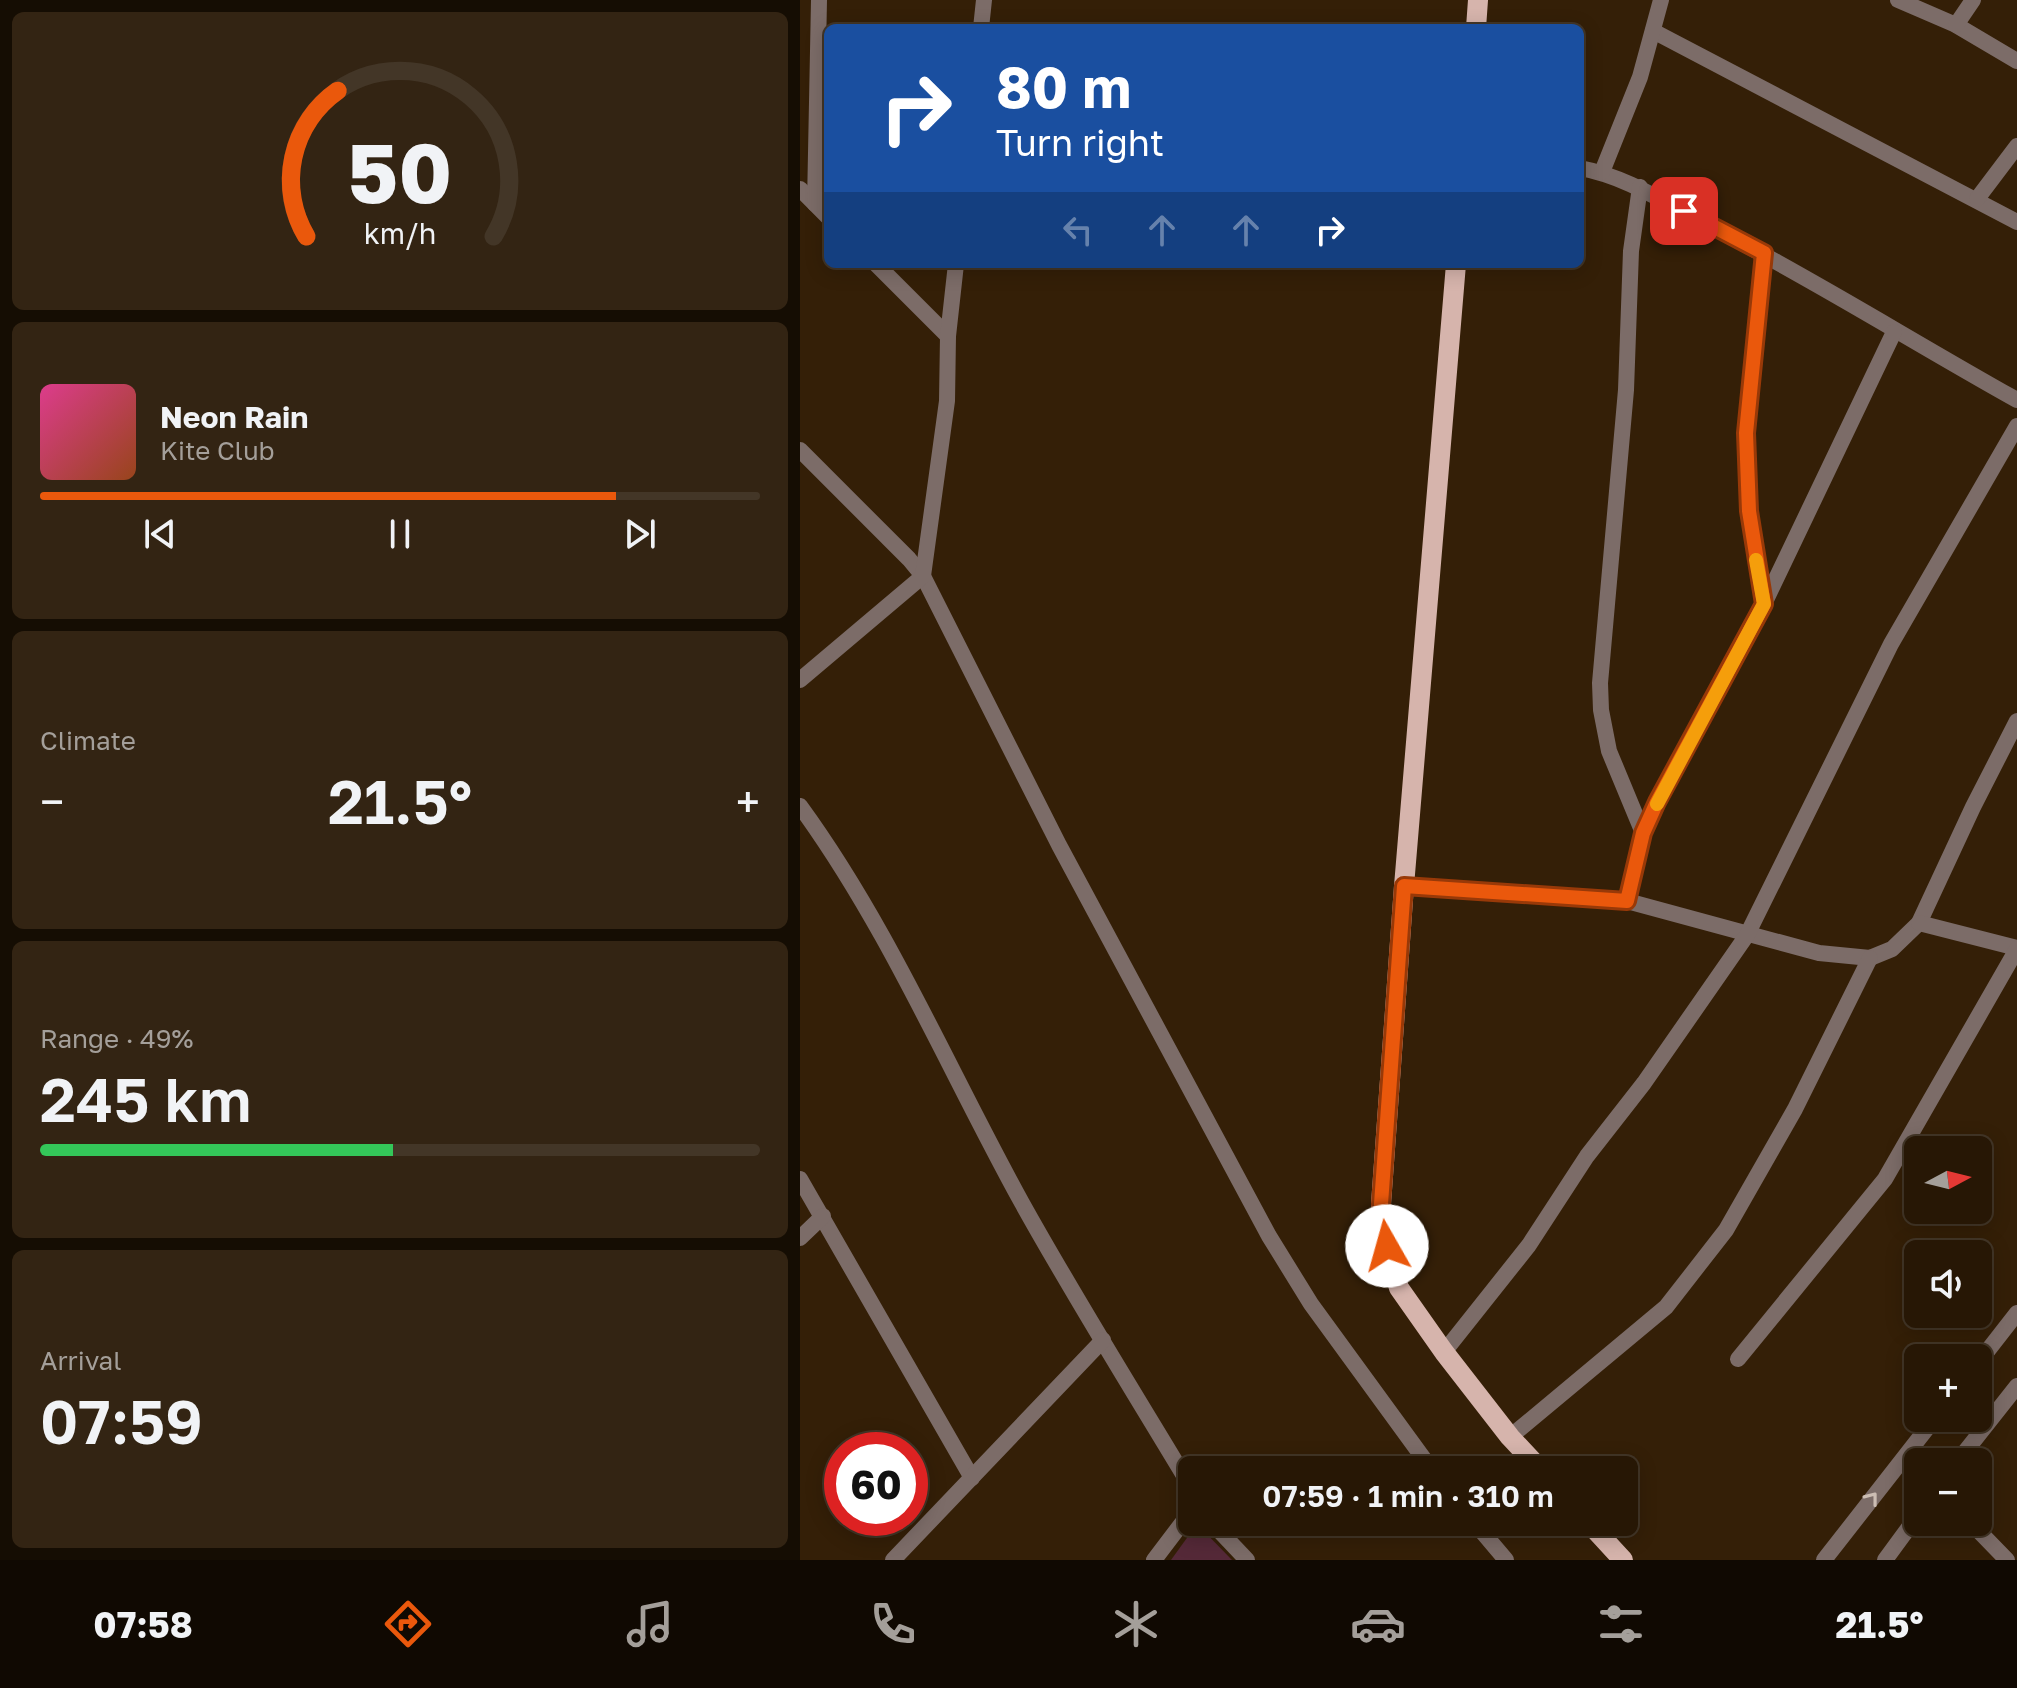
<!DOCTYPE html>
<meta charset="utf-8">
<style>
body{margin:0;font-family:"Golos Text",sans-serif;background:#332413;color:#f1f3f6;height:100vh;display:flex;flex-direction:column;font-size:30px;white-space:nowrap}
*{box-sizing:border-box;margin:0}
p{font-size:26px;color:#a49f9a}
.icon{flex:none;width:44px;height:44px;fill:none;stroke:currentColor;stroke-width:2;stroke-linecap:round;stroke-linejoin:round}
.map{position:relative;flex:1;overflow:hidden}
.panel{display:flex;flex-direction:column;gap:12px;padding:12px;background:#150d03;width:800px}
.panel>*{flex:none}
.hud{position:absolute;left:24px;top:24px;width:760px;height:244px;border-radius:12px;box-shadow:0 4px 20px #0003,0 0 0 2px #433627;background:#1a4fa0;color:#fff;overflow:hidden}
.needle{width:52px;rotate:83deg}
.tools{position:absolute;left:1104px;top:1136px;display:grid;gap:16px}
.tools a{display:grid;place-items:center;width:88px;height:88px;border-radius:12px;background:#271705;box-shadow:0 4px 20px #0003,0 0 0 2px #433627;font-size:40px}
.speed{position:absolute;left:24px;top:1432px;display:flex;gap:16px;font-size:40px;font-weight:700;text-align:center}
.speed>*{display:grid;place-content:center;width:104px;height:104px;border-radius:50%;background:#271705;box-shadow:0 4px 20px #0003,0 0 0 2px #433627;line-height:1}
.speed .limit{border:12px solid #d22;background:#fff;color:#111}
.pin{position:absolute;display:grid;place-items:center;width:68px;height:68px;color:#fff;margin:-34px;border-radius:16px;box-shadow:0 4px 12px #0006}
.me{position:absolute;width:88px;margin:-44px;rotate:353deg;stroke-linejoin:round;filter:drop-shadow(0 0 6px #0008)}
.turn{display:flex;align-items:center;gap:28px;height:168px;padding:0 40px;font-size:36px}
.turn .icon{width:104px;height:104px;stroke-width:2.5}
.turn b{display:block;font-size:56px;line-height:68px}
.lanes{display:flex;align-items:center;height:76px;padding:0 40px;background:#0003;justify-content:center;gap:40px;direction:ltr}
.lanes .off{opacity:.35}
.big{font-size:60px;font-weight:600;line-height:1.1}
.panel .card{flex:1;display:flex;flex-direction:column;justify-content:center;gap:12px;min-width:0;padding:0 28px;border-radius:12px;background:#332413}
.panel .dial{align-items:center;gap:0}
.dial svg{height:208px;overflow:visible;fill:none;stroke:#433627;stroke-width:7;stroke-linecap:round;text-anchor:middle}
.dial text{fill:#f1f3f6;stroke:none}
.song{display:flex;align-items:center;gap:24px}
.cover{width:96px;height:96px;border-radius:12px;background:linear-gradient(135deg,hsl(330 70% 55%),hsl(20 70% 35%))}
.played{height:8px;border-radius:4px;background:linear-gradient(90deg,#ea580c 80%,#433627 80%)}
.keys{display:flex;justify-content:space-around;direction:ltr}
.heat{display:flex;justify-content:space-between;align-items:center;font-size:44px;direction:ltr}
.charge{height:12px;border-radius:6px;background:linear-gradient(90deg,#34c759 49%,#433627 0)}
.trip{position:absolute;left:378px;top:1456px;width:460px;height:80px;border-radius:12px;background:#271705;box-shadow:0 4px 20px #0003,0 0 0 2px #433627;font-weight:600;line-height:80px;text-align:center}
.tab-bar{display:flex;height:128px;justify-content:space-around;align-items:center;background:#100902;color:#a49f9a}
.tab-bar .icon{width:56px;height:56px}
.tab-bar .on{color:#ea580c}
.tab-bar b{font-size:36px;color:#f1f3f6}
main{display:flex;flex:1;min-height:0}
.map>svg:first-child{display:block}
.green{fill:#552938}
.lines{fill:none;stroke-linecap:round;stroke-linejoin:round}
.minor{stroke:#7c6c68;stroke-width:16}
.tertiary{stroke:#7c6c68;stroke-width:16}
.primary{stroke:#d6b4ac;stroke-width:20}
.oneway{stroke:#ccbdb3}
.route-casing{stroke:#983908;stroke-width:20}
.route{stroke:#ea580c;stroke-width:14}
.slow{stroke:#f59e0b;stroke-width:14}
</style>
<main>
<section class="panel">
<div class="card dial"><svg viewBox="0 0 100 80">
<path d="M14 69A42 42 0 1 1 86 69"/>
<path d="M14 69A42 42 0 0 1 26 13" stroke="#ea580c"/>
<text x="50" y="56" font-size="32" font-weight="700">50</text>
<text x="50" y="72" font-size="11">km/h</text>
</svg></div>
<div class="card">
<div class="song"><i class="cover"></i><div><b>Neon Rain</b><p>Kite Club</p></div></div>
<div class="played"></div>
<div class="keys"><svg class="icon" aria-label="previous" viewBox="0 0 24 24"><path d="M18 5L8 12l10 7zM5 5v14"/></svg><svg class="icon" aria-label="pause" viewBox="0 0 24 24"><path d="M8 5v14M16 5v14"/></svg><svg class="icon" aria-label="next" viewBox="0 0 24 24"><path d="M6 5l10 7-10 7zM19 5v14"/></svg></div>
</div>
<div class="card"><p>Climate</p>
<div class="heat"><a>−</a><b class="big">21.5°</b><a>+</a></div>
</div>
<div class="card"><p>Range · 49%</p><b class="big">245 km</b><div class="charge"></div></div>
<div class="card"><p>Arrival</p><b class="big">07:59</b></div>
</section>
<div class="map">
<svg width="1217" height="1560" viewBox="0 0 1217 1560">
<rect width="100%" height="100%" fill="#341f07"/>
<polygon class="green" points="397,1524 432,1560 371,1560"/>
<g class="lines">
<g class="minor">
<polyline points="1098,0 1156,25 1217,61"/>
<polyline points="1156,25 1173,0"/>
<polyline points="181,28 184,0"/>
<polyline points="853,31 1217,222"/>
<path d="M780 168C828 177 865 203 908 225 1013 279 1113 342 1217 400"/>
<polyline points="802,172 840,77 861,0"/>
<polyline points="840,187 831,251 826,390 800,683 801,710 809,751 843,833"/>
<polyline points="0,189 28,217"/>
<polyline points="1177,199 1217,146"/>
<polyline points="15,204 19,0"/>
<polyline points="76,264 148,336"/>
<polyline points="0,450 109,559 123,576 259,845 469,1236 511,1304 632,1470"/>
<polyline points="964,604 949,511 946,433 964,253"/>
<polyline points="0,680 123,576 147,401 148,336 156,264"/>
<path d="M0 806C89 928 149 1071 222 1203 276 1300 335 1394 392 1489"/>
<polyline points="604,886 827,901 1019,953 1070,958 1092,949 1119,923 1173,807 1217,721"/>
<polyline points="827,901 843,833 857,802 964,604 1094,332"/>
<polyline points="1119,923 1217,948"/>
<polyline points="0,1179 172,1478"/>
<polyline points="0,1238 23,1216"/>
<polyline points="644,1352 729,1245 787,1156 844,1083 947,935 1091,644 1217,426"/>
<polyline points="938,1359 1085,1179 1217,949"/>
<polyline points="710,1437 866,1307 926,1230 995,1109 1070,958"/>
<polyline points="411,1522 447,1560"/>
<polyline points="674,1522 706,1560"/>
<polyline points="1170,1522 1207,1560"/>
<polyline points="93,1560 303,1340"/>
<polyline points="354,1560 392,1510"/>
</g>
<g class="tertiary">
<polyline points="1178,1363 1217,1313"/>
<polyline points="1157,1462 1217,1386"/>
<polyline points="1024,1560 1135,1418"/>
<polyline points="1085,1560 1118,1515"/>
</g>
<g class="primary">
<polyline points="676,28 678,0"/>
<polyline points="656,264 604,886 581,1204 587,1246 599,1288 644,1352 710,1437 741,1470"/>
<polyline points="788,1522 823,1560"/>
</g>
</g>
<defs><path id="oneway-chevron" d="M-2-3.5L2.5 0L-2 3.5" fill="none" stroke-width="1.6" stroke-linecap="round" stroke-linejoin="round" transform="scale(2)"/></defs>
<use class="oneway" href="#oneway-chevron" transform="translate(1072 1498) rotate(-52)"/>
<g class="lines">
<g class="route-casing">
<polyline id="route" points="587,1246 581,1204 604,886 827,901 843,833 857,802 964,604 949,511 946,433 964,253 884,211"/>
</g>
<use href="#route" class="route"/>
<polyline class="slow" points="857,804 964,604 956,560"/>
</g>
</svg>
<div class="tools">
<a><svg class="needle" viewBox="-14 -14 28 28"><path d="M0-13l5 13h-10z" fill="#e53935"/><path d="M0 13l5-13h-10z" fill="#a49f9a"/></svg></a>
<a><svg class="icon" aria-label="sound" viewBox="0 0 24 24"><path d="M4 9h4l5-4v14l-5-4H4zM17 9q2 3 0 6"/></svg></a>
<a>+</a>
<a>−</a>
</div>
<div class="speed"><div class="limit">60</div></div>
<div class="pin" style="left:884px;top:211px;background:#d93025"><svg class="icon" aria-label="arrive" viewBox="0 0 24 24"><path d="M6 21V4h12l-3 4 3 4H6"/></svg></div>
<svg class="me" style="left:587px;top:1246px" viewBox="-20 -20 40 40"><circle r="19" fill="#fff"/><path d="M0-13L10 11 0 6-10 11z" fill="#ea580c"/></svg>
<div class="trip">07:59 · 1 min · 310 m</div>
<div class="hud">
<div class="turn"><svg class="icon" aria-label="right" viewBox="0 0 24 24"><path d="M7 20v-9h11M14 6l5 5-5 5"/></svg><div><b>80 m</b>Turn right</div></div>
<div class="lanes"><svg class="icon off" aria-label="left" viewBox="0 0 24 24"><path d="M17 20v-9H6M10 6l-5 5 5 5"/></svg><svg class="icon off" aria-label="ahead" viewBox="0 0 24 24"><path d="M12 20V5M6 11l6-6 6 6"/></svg><svg class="icon off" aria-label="ahead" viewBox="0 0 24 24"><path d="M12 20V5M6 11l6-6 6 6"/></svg><svg class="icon" aria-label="right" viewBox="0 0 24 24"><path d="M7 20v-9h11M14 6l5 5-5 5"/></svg></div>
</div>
</div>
</main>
<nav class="tab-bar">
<b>07:58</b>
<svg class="icon on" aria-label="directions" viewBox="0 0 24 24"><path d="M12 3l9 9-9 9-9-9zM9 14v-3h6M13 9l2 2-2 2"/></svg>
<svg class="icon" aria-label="music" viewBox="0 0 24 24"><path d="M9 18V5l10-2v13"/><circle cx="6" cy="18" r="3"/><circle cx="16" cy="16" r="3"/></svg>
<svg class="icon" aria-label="phone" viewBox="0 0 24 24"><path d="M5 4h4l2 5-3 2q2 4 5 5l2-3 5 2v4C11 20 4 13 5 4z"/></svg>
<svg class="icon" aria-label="climate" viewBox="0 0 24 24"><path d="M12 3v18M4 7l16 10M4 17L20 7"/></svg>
<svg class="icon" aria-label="car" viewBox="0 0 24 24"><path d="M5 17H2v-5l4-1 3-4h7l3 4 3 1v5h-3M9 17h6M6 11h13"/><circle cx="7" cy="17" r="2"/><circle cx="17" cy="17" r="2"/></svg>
<svg class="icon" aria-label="filters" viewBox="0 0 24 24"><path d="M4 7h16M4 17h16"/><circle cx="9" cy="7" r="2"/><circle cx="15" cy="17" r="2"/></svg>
<b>21.5°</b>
</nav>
